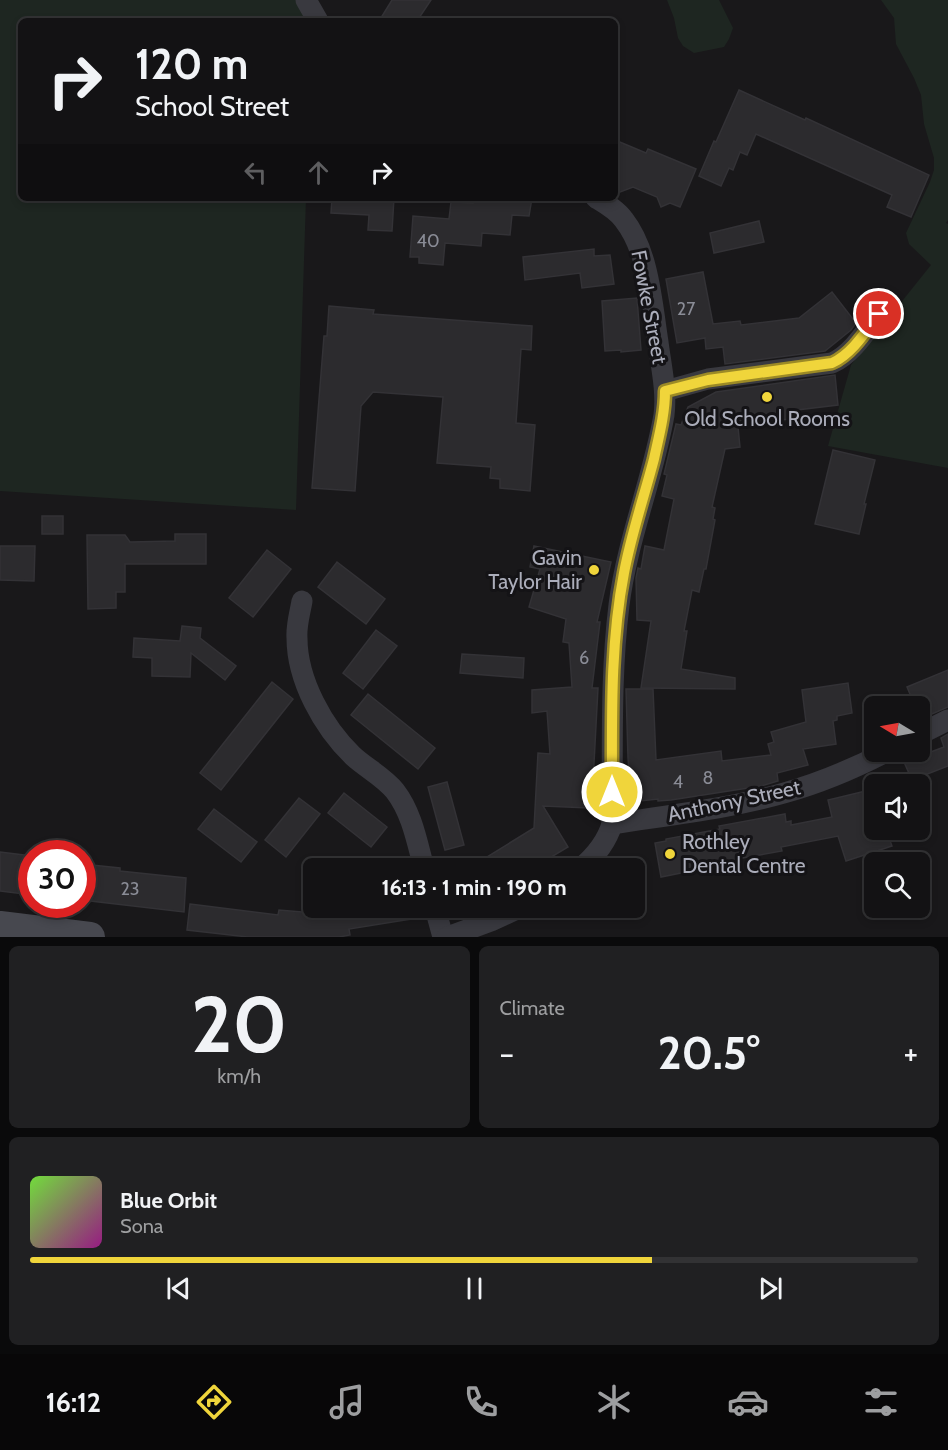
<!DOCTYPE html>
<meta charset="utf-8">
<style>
body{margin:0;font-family:Cabin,sans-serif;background:#202022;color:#f1f3f6;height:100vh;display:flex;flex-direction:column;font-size:22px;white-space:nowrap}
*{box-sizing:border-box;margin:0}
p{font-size:20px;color:#9d9ea0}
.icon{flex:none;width:33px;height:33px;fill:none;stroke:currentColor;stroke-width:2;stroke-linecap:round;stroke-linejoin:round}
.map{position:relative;height:937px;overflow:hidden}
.panel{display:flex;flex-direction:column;gap:9px;padding:9px;background:#0a0a0b;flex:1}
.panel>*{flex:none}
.hud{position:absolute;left:18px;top:18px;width:600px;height:183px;border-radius:9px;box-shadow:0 3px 9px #0003,0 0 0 2px #323234;background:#131214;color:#f1f3f6;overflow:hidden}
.needle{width:39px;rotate:280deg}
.controls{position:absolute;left:864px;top:696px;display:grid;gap:12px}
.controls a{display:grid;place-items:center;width:66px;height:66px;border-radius:9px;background:#131214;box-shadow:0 3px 9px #0003,0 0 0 2px #323234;font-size:30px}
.speed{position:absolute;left:18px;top:840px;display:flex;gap:12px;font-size:30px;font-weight:700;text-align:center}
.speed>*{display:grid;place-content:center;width:78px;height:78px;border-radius:50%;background:#131214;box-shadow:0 3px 9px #0003,0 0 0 2px #323234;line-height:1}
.speed .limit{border:9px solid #d22;background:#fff;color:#111}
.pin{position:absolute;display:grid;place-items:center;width:51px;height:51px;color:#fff;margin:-26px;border:3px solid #fff;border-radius:50%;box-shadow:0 2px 6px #0007}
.me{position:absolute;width:66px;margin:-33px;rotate:0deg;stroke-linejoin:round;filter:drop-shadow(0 0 4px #0008)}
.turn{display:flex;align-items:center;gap:21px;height:126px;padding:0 18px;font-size:27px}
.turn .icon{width:78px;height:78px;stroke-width:2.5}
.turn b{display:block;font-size:42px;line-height:51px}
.lanes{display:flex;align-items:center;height:57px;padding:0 18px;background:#0003;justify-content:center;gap:30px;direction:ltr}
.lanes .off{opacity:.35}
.big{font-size:45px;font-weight:800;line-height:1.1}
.panel .card{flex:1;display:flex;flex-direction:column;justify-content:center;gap:9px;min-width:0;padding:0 21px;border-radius:9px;background:#202022}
.panel .dial{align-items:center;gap:0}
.dial b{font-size:78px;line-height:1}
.song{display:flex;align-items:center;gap:18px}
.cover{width:72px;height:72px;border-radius:9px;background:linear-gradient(135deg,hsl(100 70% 55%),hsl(310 70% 35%))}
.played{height:6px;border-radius:3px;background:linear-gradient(90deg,#f0d53b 70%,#323234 70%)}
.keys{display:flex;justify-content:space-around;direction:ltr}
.heat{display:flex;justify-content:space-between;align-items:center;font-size:33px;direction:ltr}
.panel .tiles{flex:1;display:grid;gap:9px;grid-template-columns:1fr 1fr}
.card:last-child{grid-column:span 2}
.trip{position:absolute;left:303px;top:858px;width:342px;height:60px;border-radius:9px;background:#131214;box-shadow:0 3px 9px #0003,0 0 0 2px #323234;font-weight:800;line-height:60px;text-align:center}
.menu{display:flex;height:96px;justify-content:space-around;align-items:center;background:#080708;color:#9d9ea0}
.menu .icon{width:42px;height:42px}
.menu .on{color:#f0d53b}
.menu b{font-size:27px;color:#f1f3f6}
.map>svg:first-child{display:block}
.green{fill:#1e2621}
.building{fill:#2c2b2e;stroke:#333236;stroke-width:1.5}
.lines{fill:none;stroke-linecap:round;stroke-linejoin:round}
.street{stroke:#39393f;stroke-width:21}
.secondary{stroke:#47484f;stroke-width:30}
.route-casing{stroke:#9c8a26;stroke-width:15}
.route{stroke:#f0d53b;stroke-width:10}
.poi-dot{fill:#f0d53b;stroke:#141316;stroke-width:2}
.labels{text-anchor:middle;stroke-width:6;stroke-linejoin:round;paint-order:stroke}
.number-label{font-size:18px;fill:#8a8c96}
.street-label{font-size:21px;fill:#abadba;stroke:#141316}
.poi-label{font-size:21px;fill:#abadba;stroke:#141316}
</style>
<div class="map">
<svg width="948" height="937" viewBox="0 0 948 937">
<rect width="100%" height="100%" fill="#19181a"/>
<g class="green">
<polygon points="0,0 297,0 309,21 21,21 21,198 306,198 296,510 0,491"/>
<polygon points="667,0 719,0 733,28 729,39 724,47 694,53 683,46 678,38 674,18"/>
<polygon points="881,0 948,0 948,220 946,223 948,224 948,468 828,446 851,365 931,265 909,244 906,233 930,182 934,170 934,158 924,124 921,95 914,78 896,44 894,18"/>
</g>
<g class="building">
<polygon points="392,0 431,0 417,21 379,21"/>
<polygon points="739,90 805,120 806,118 929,175 911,217 887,207 892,195 756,134 747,155 740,152 733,170 729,168 721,186 699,176 714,141 716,142"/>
<polygon points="615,140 646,153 648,149 696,169 680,207 670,203 661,207 657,197 633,187 615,194"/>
<polygon points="332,198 394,198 392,231 368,230 369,215 331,213"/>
<polygon points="473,198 532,198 529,216 512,215 510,235 482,233 481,246 445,243 443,265 419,263 419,257 410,257 413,216 449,219 451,202 473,203"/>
<polygon points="759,221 764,242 714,253 710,233"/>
<polygon points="594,249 594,256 610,255 614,284 582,288 580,273 525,280 523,257"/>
<polygon points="703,272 713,324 740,321 741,325 799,318 832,292 856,323 851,330 825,351 725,364 723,347 706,349 705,338 677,343 666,279"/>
<polygon points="637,298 641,350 621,352 621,350 605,351 602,301"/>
<polygon points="329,306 374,310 373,314 532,326 531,350 521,349 516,423 535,425 530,491 500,488 500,479 490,478 491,467 437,463 443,397 373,392 361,406 355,491 312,488 324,336 327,336"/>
<polygon points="835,375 838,405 797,410 798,418 763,422 764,424 738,427 740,447 725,449 712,507 715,508 713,519 715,520 706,569 704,569 699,592 692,590 684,631 687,631 681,669 735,678 735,689 641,688 651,621 637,620 636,578 638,568 641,569 645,546 664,550 674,499 662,496 667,475 664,474 676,424 681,425 688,407 716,392"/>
<polygon points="833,450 875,460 864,504 866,504 859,534 815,524"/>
<rect x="42" y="516" width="21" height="18"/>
<polygon points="175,534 206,534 206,564 125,564 125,592 116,592 116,608 88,609 87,535 125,535 130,542 175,541"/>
<polygon points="0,546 35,546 34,581 0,580"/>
<polygon points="534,546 611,562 597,622 600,622 592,688 598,688 592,801 590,801 589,808 543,806 568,847 533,868 469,868 534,828 538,753 550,754 547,711 532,713 532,690 572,687 569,643 563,642 566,619 529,607 540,569 530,567"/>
<polygon points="267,550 291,569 253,617 229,598"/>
<polygon points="337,562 385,599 366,624 318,587"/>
<polygon points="182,626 201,628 200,638 236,666 225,680 191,653 190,677 152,676 152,658 133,657 134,638 180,641"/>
<polygon points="376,630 397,646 363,689 343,673"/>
<polygon points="462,654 524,658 523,678 460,673"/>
<polygon points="948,670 948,707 932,714 929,706 920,710 920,706 915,706 907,687"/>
<polygon points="272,682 293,699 221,790 200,773"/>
<polygon points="848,683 852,713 837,716 837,720 833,721 836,744 803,749 808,765 777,773 778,781 761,786 671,800 658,801 658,799 631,802 628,758 626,689 653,689 656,760 721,751 722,761 771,755 768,744 774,742 771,732 806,722 802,690"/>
<polygon points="368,694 435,748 418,769 351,715"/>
<polygon points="948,734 948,766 912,780 904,762 944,747 941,738"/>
<polygon points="447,782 464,845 445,850 428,787"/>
<polygon points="874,789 874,830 886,830 892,846 846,861 838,836 781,847 782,851 725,861 726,864 661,877 655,843 666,841 666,839 720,829 719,826 785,814 786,822 791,821 791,825 832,817 828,800"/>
<polygon points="344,793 387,827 371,847 328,813"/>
<polygon points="299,798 320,814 286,857 265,840"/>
<polygon points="214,809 257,842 241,862 198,829"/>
<polygon points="0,852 32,856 32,895 0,891"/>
<polygon points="82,864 120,868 120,871 186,878 184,912 82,900"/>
<polygon points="190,904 278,915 279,910 314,913 314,908 416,908 417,918 349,929 350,935 339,937 248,937 187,930"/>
</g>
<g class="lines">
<g class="street">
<polyline points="306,0 318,21"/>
<path d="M665 391 708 379 832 363C852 354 866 331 879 314"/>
<path d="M302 601C300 613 296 626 297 638 297 680 323 727 353 756 366 768 384 777 395 791 412 813 417 842 424 868"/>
<polyline points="920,734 948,720"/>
<path d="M612 824C669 815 728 809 784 793 820 783 853 769 886 752"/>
<path d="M581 868C594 857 607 841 612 824 613 751 610 678 619 605 627 540 653 479 664 415 667 391 661 366 658 342 652 304 649 252 624 220 617 210 606 204 596 198"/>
<polyline points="435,908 443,937"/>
<polyline points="447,937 491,921 519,908"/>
</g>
<polyline class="secondary" points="0,926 90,937"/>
</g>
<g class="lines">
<g class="route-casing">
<path id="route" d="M612 792C612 719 610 645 624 573 631 535 644 497 654 459 659 436 665 414 665 391L708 380 832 363C852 354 866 331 879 314"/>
</g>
<use href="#route" class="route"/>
</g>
<g class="poi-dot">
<circle cx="767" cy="397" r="6"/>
<circle cx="594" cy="570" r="6"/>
<circle cx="670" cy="854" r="6"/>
</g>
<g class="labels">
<g class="number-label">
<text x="428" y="247">40</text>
<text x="686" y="315">27</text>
<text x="584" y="664">6</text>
<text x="708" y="784">8</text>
<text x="678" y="788">4</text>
<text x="130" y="895">23</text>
</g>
<g class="street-label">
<text transform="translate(649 307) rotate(79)" y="7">Fowke Street</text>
<text transform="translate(734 801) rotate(-12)" y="7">Anthony Street</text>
</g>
<g class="poi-label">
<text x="767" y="426">Old School Rooms</text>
<text x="582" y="565" text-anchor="end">Gavin<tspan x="582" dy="24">Taylor Hair</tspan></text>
<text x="682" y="849" text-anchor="start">Rothley<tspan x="682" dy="24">Dental Centre</tspan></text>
</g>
</g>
</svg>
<div class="controls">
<a><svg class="needle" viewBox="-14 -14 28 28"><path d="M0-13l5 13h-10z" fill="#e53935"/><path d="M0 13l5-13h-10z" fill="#9d9ea0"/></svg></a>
<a><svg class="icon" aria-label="sound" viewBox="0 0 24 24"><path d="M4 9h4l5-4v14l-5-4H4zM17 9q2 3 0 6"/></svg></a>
<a><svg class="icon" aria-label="search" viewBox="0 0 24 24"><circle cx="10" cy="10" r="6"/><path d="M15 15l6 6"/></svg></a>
</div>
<div class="speed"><div class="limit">30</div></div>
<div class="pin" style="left:879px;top:314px;background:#d93025"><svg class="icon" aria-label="arrive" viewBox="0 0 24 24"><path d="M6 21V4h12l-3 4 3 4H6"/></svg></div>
<svg class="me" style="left:612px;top:792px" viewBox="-20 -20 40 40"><circle r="17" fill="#f0d53b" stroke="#fff" stroke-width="3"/><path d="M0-11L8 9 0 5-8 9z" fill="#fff"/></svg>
<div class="trip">16:13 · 1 min · 190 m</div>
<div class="hud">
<div class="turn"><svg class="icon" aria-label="right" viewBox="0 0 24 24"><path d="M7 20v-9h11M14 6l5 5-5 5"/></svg><div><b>120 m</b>School Street</div></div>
<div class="lanes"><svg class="icon off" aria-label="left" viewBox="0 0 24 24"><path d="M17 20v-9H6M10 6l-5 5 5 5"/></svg><svg class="icon off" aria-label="ahead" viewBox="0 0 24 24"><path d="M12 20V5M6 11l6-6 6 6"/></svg><svg class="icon" aria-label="right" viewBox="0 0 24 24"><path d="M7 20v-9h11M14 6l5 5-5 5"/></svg></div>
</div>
</div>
<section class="panel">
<div class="tiles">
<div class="card dial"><b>20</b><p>km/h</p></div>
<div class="card"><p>Climate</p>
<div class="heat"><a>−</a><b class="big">20.5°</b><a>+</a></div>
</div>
<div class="card">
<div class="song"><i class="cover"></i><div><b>Blue Orbit</b><p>Sona</p></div></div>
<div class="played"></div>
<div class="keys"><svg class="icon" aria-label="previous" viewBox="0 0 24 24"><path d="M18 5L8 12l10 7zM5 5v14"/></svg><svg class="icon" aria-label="pause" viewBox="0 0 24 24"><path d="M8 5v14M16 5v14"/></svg><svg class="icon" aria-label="next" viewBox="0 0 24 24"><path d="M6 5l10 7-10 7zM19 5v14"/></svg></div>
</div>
</div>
</section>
<nav class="menu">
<b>16:12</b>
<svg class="icon on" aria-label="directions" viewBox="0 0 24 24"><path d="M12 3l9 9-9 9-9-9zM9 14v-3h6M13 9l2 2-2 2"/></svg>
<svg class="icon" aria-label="music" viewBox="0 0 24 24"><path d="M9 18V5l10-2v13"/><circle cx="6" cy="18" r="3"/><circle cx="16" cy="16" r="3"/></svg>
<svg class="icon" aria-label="phone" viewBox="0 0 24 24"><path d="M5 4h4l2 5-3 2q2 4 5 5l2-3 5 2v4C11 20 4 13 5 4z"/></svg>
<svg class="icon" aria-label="climate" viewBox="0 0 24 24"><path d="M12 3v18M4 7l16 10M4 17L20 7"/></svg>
<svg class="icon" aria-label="car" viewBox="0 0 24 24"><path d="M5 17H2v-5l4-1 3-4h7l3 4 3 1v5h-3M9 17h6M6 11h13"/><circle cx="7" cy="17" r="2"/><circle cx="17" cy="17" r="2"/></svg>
<svg class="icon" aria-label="filters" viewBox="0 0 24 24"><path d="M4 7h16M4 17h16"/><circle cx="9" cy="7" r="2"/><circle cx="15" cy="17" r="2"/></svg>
</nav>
